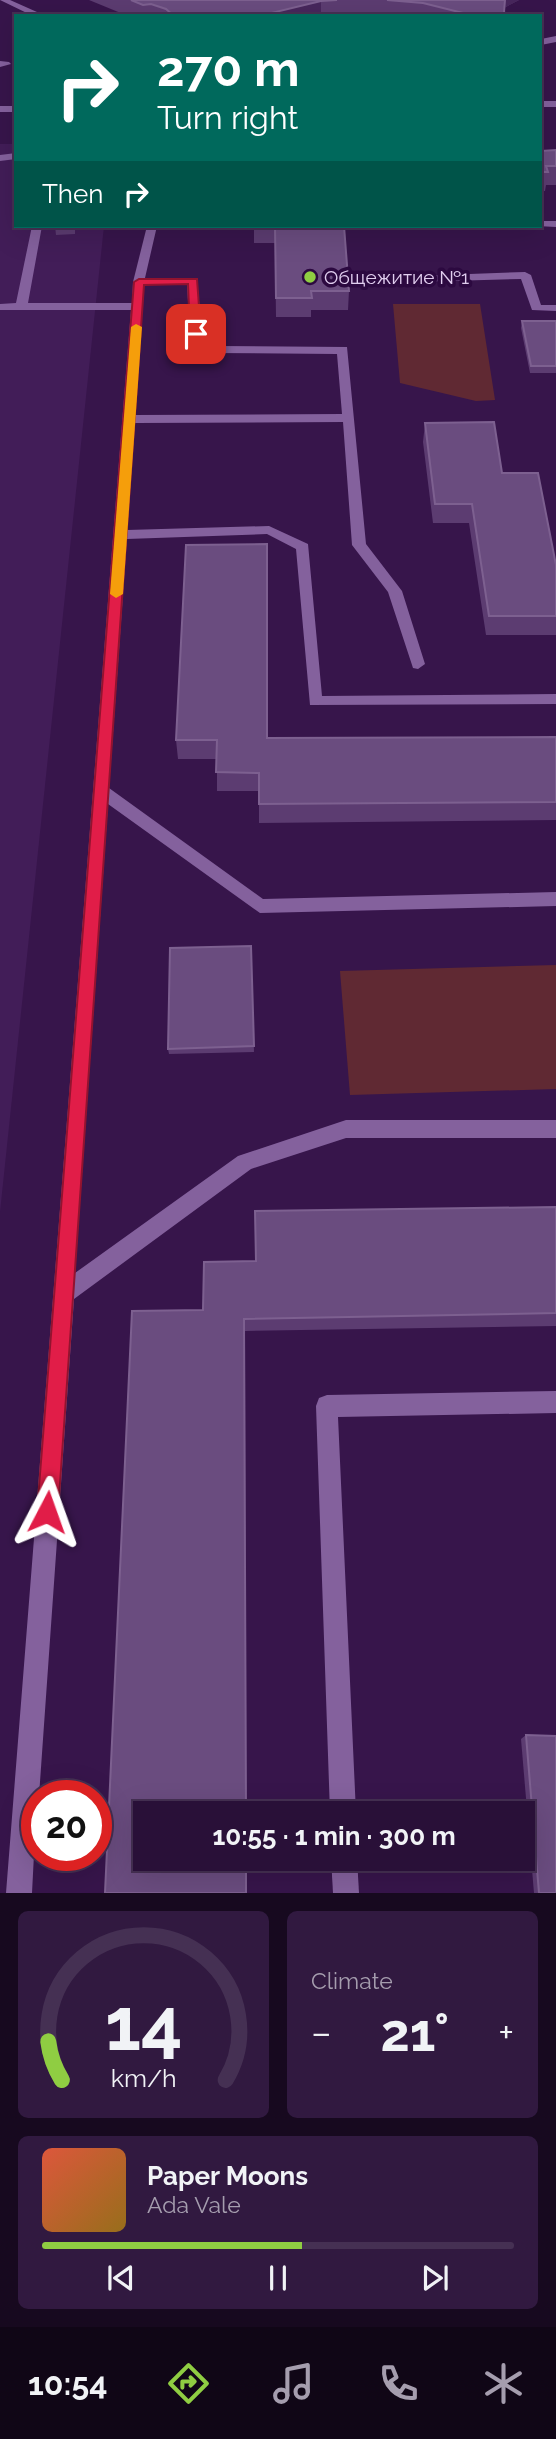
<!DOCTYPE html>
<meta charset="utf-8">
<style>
body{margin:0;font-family:Raleway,sans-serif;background:#311940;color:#f1f3f6;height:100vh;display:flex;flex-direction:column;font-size:26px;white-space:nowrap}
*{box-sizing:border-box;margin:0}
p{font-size:23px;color:#a59dae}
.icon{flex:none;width:38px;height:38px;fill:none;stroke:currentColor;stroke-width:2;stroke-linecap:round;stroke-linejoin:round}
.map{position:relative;height:1893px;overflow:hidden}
.side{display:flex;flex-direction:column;gap:18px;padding:18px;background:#17091f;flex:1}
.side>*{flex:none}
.hud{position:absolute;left:14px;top:14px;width:528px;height:214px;border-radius:0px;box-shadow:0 7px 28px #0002,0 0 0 2px #453053;background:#00695c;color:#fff;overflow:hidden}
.speed{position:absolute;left:21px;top:1780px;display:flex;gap:14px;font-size:35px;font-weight:700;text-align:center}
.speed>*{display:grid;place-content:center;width:91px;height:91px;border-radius:50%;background:#291038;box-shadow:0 7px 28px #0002,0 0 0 2px #453053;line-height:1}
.speed .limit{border:10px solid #d22;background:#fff;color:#111}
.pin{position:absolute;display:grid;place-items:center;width:60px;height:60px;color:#fff;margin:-30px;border-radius:14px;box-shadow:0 4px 10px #0006}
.me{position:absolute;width:77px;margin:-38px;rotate:4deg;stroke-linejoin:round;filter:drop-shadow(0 0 5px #0008)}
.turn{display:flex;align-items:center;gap:24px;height:147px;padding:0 28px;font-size:32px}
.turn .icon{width:91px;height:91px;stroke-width:2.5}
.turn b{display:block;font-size:49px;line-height:60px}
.then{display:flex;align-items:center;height:66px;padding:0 28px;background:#0003;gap:14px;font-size:26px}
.big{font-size:52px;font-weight:700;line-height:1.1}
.side .tile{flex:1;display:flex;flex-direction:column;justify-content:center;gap:10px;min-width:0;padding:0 24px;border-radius:10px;background:#311940}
.side .dial{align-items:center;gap:0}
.dial svg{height:182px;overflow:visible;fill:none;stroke:#453053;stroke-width:7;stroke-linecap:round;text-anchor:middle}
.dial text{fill:#f1f3f6;stroke:none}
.song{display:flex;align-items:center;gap:21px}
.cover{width:84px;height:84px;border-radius:10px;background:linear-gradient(135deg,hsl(10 70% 55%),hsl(40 70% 35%))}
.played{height:7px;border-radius:4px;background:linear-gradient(90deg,#8fcd42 55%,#453053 55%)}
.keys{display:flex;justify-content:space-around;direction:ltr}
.heat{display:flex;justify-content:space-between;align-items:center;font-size:38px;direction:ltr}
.side .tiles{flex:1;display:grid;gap:18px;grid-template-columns:1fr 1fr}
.tile:last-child{grid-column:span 2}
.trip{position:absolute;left:133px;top:1801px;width:402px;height:70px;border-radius:0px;background:#291038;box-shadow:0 7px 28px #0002,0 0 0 2px #453053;font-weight:700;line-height:70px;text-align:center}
.dock{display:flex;height:112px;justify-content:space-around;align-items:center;background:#100616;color:#a59dae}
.dock .icon{width:49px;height:49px}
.dock .selected{color:#8fcd42}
.dock b{font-size:32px;color:#f1f3f6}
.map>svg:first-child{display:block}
.built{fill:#421d58}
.green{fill:#602933}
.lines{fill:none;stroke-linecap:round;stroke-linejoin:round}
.lane{fill:#84619d;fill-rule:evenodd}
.secondary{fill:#84619d;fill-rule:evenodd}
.wall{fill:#5c3c71}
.shaded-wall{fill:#47265c}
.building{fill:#6a4c7f;stroke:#7d6090;stroke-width:2}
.route{fill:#e11d48;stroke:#92132f;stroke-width:2}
.slow{fill:#f59e0b}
.poi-dot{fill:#8fcd42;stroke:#2c0940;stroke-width:2.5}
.labels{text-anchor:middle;stroke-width:7;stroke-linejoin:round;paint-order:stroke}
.far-poi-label{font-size:19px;fill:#e1ceef;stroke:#2c0940;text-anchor:start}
</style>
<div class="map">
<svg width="556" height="1893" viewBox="0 0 556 1893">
<rect width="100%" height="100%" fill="#37154b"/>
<polygon class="built" points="0,144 16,144 16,226 104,226 0,1212"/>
<g class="green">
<polygon points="393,304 480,304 495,400 476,401 400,383"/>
<polygon points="556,965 556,1089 350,1095 340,971"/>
</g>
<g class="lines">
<g class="lane">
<polygon points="0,0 10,0 46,16 33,16"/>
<polygon points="556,36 556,42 541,45 541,39"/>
<polygon points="0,61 9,62 11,64 0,67"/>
<polygon points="16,153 16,159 0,161 0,155"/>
<polygon points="541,221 556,221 556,227 537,226 541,226"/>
<path d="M32 226H42L28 303H132L133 282 147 226H157L145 278 197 279 202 333 216 346 347 347 366 544 402 591 425 664 418 669 413 668 388 592 352 545 343 422 135 423 127 530 269 526 308 544 322 696 556 694V704L310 705 296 549 267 534 127 539 109 788 263 899 556 892V906L260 913 108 804 75 1273 238 1156 346 1120H556V1138H346L251 1169 74 1299 39 1796H37L32 1893H6L131 310H0V304L16 303ZM144 285H187L190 334 209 353 337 354 342 414 135 415Z"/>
<polygon points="525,272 531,275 541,305 556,305 556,311 532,310 521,279 415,282 409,279 415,276"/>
<polygon points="556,1391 556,1413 338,1417 356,1813 330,1813 316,1406 319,1398 327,1395"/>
<polygon points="331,1858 357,1858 359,1893 333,1893"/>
</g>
<g class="secondary">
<rect x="541" y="101" width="15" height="6"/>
<rect x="0" y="106" width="16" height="6"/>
</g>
</g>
<g class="wall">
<polygon points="89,0 519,0 504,8 504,12 507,16 128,16"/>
<polygon points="541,149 541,151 556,150 556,185 546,185 545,191 541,191"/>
<polygon points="55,226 75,226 75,234 56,235"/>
<polygon points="254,226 344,226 349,291 348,310 311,310 311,317 276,317 275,243 254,243"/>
<polygon points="522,321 556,321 556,373 530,373 521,328"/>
<polygon points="425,423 502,473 556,565 556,635 486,635 469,523 433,523 423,442"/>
<polygon points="556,737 556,820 259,823 259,791 217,791 217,759 178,759 176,740 267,738"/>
<polygon points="251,946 254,1052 169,1054 168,1049"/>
<polygon points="556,1207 556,1326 245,1331 246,1813 145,1813 247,1858 247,1893 105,1893 203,1310 256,1261"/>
<polygon points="526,1735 556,1893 534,1893 521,1739"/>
</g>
<g class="shaded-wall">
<polygon points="505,0 519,0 504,8"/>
<polygon points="321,1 321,16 266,16 267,14"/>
<polygon points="244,1319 245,1331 246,1813"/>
</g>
<g class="building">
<polygon points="131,0 337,0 321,1 267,14 266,16 174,16 166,9 151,4 143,5"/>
<polygon points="387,0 505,0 504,12 507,15 506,16 475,16 423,3"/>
<polygon points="541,149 541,151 556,150 556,166 546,166 548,172 541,172"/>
<polygon points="55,226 75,226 75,227 55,228"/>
<polygon points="275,226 344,226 349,291 311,291 312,298 276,298"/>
<polygon points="522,321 556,321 556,366 531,366"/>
<polygon points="494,422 502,473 538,473 556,565 556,616 489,616 472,504 435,504 425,423"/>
<polygon points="267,544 267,738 556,737 556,802 259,804 259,773 216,772 217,740 176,740 186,545"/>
<polygon points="251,946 254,1046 168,1049 170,948"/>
<polygon points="556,1207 556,1313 244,1319 246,1813 145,1813 145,1858 246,1858 246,1893 105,1893 132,1311 203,1310 204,1262 256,1261 255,1211"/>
<polygon points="526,1735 556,1736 556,1893 539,1893"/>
</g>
<polygon class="route" points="139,279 197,279 201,334 196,337 190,334 188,284 144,285 58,1512 55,1519 47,1522 40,1519 37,1512 134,282"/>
<polygon class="slow" points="136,324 142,327 123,594 116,598 110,594 131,327"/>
<circle class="poi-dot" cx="310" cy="277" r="7"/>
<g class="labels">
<g class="far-poi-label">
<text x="324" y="284">Общежитие №1</text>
</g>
</g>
</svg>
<div class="speed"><div class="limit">20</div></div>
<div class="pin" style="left:196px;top:334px;background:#d93025"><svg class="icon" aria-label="arrive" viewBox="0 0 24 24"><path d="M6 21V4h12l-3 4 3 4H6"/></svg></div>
<svg class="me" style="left:47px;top:1512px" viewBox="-20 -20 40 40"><path d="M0-17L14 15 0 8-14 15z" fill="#e11d48" stroke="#fff" stroke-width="4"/></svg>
<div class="trip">10:55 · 1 min · 300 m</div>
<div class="hud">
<div class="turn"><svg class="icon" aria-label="right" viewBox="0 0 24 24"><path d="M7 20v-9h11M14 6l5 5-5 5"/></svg><div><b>270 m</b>Turn right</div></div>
<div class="then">Then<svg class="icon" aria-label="right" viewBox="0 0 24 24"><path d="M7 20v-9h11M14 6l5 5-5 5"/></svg></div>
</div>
</div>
<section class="side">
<div class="tiles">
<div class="tile dial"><svg viewBox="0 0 100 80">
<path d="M14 69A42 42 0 1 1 86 69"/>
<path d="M14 69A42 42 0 0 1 8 52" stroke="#8fcd42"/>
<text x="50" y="56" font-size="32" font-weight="700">14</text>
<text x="50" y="72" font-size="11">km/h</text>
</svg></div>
<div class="tile"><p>Climate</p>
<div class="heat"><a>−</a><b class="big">21°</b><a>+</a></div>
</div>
<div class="tile">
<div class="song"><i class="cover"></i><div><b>Paper Moons</b><p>Ada Vale</p></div></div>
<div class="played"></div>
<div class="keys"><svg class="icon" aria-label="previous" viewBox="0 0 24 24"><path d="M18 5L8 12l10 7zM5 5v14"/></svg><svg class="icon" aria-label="pause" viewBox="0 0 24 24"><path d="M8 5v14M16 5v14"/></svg><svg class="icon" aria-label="next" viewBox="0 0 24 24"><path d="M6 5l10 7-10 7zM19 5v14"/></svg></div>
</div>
</div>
</section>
<nav class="dock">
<b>10:54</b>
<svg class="icon selected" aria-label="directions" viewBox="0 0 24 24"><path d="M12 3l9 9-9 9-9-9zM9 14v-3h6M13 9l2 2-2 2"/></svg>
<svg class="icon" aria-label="music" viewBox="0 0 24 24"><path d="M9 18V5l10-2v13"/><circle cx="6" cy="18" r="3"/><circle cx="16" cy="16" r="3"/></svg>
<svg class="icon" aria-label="phone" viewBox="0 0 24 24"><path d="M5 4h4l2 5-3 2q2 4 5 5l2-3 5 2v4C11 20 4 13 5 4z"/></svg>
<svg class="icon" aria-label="climate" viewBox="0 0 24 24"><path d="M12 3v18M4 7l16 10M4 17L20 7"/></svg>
</nav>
